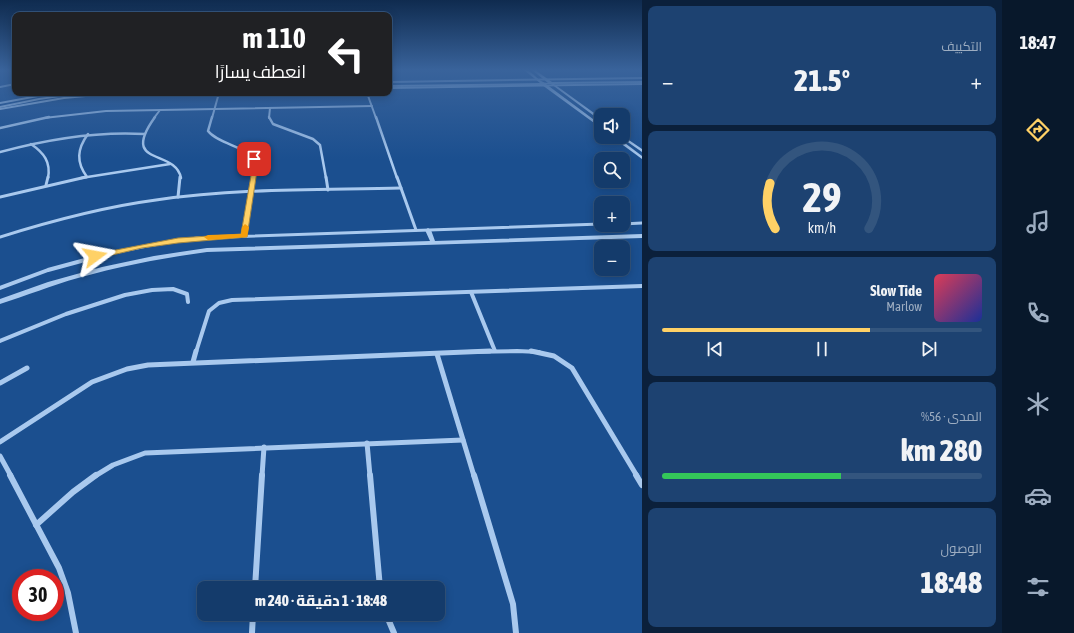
<!DOCTYPE html>
<html lang="ar">
<meta charset="utf-8">
<style>
body{margin:0;font-family:"Asap Condensed",Cairo,sans-serif;background:#1d4271;color:#f1f3f6;direction:rtl;height:100vh;display:flex;flex-direction:column;font-size:15px;white-space:nowrap}
*{box-sizing:border-box;margin:0}
p{font-size:13px;color:#9dadc1}
.icon{flex:none;width:22px;height:22px;fill:none;stroke:currentColor;stroke-width:2;stroke-linecap:round;stroke-linejoin:round}
.map{position:relative;flex:1;overflow:hidden;direction:ltr}
.panel{display:flex;flex-direction:column;gap:6px;padding:6px;background:#0b203b;width:360px}
.panel>*{flex:none}
.banner{position:absolute;left:12px;top:12px;width:380px;height:84px;border-radius:8px;box-shadow:0 2px 10px #0003,0 0 0 1px #33557e;direction:rtl;background:#202124;color:#fff;overflow:hidden}
.buttons{position:absolute;left:594px;top:108px;display:grid;gap:8px}
.buttons a{display:grid;place-items:center;width:36px;height:36px;border-radius:8px;background:#143b6b;box-shadow:0 2px 10px #0003,0 0 0 1px #33557e;font-size:20px}
.speed{position:absolute;left:12px;top:569px;display:flex;gap:8px;font-size:20px;font-weight:700;text-align:center}
.speed>*{display:grid;place-content:center;width:52px;height:52px;border-radius:50%;background:#143b6b;box-shadow:0 2px 10px #0003,0 0 0 1px #33557e;line-height:1}
.speed .limit{border:6px solid #d22;background:#fff;color:#111}
.pin{position:absolute;display:grid;place-items:center;width:34px;height:34px;color:#fff;margin:-17px;border-radius:8px;box-shadow:0 2px 6px #0006}
.me{position:absolute;width:44px;margin:-22px;rotate:77deg;stroke-linejoin:round;filter:drop-shadow(0 0 3px #0008)}
.turn{display:flex;align-items:center;gap:14px;height:84px;padding:0 20px;font-size:18px}
.turn .icon{width:52px;height:52px;stroke-width:2.5}
.turn b{display:block;font-size:28px;line-height:34px}
.big{font-size:30px;font-weight:800;line-height:1.1}
.panel .card{flex:1;display:flex;flex-direction:column;justify-content:center;gap:6px;min-width:0;padding:0 14px;border-radius:8px;background:#1d4271}
.panel .dial{align-items:center;gap:0}
.dial svg{height:104px;overflow:visible;fill:none;stroke:#33557e;stroke-width:7;stroke-linecap:round;text-anchor:middle}
.dial text{fill:#f1f3f6;stroke:none}
.song{display:flex;align-items:center;gap:12px}
.cover{width:48px;height:48px;border-radius:6px;background:linear-gradient(135deg,hsl(350 70% 55%),hsl(230 70% 35%))}
.played{height:4px;border-radius:2px;background:linear-gradient(90deg,#ffd166 65%,#33557e 65%)}
.keys{display:flex;justify-content:space-around;direction:ltr}
.heat{display:flex;justify-content:space-between;align-items:center;font-size:22px;direction:ltr}
.charge{height:6px;border-radius:3px;background:linear-gradient(90deg,#34c759 56%,#33557e 0)}
.trip{position:absolute;left:197px;top:581px;width:248px;height:40px;border-radius:8px;background:#143b6b;box-shadow:0 2px 10px #0003,0 0 0 1px #33557e;font-weight:800;line-height:40px;text-align:center;direction:rtl}
main{display:flex;flex:1;min-height:0}
.dock{display:flex;flex-direction:column;width:72px;justify-content:space-around;align-items:center;background:#08182b;color:#9dadc1}
.dock .icon{width:28px;height:28px}
.dock .selected{color:#ffd166}
.dock b{font-size:18px;color:#f1f3f6}
.map>svg:first-child{display:block}
.lines{fill:none;stroke-linecap:round;stroke-linejoin:round}
.minor-far5{stroke:#a9c9ee;stroke-width:2}
.minor-far4{stroke:#a9c9ee;stroke-width:2.5}
.minor-far3{stroke:#a9c9ee;stroke-width:3}
.minor-far2{stroke:#a9c9ee;stroke-width:4}
.minor-far1{stroke:#a9c9ee;stroke-width:5}
.minor{stroke:#a9c9ee;stroke-width:6}
.tertiary{fill:#a9c9ee;fill-rule:evenodd}
.route{fill:#ffd166;stroke:#a68842}
.slow{fill:#f59e0b}
</style>
<main>
<nav class="dock">
<b>18:47</b>
<svg class="icon selected" aria-label="directions" viewBox="0 0 24 24"><path d="M12 3l9 9-9 9-9-9zM9 14v-3h6M13 9l2 2-2 2"/></svg>
<svg class="icon" aria-label="music" viewBox="0 0 24 24"><path d="M9 18V5l10-2v13"/><circle cx="6" cy="18" r="3"/><circle cx="16" cy="16" r="3"/></svg>
<svg class="icon" aria-label="phone" viewBox="0 0 24 24"><path d="M5 4h4l2 5-3 2q2 4 5 5l2-3 5 2v4C11 20 4 13 5 4z"/></svg>
<svg class="icon" aria-label="climate" viewBox="0 0 24 24"><path d="M12 3v18M4 7l16 10M4 17L20 7"/></svg>
<svg class="icon" aria-label="car" viewBox="0 0 24 24"><path d="M5 17H2v-5l4-1 3-4h7l3 4 3 1v5h-3M9 17h6M6 11h13"/><circle cx="7" cy="17" r="2"/><circle cx="17" cy="17" r="2"/></svg>
<svg class="icon" aria-label="filters" viewBox="0 0 24 24"><path d="M4 7h16M4 17h16"/><circle cx="9" cy="7" r="2"/><circle cx="15" cy="17" r="2"/></svg>
</nav>
<section class="panel">
<div class="card"><p>التكييف</p>
<div class="heat"><a>−</a><b class="big">21.5°</b><a>+</a></div>
</div>
<div class="card dial"><svg viewBox="0 0 100 80">
<path d="M14 69A42 42 0 1 1 86 69"/>
<path d="M14 69A42 42 0 0 1 10 34" stroke="#ffd166"/>
<text x="50" y="56" font-size="32" font-weight="700">29</text>
<text x="50" y="72" font-size="11">km/h</text>
</svg></div>
<div class="card">
<div class="song"><i class="cover"></i><div><b>Slow Tide</b><p>Marlow</p></div></div>
<div class="played"></div>
<div class="keys"><svg class="icon" aria-label="previous" viewBox="0 0 24 24"><path d="M18 5L8 12l10 7zM5 5v14"/></svg><svg class="icon" aria-label="pause" viewBox="0 0 24 24"><path d="M8 5v14M16 5v14"/></svg><svg class="icon" aria-label="next" viewBox="0 0 24 24"><path d="M6 5l10 7-10 7zM19 5v14"/></svg></div>
</div>
<div class="card"><p>المدى · 56%</p><b class="big">280 km</b><div class="charge"></div></div>
<div class="card"><p>الوصول</p><b class="big">18:48</b></div>
</section>
<div class="map">
<svg width="642" height="633" viewBox="0 0 642 633">
<rect width="100%" height="100%" fill="#1b4f8f"/>
<g class="lines">
<g class="minor-far5">
<polyline points="389,82 642,78"/>
<polyline points="0,87 15,84"/>
<polyline points="389,88 642,84"/>
<polyline points="367,93 376,118"/>
<polyline points="0,103 54,93"/>
<polyline points="0,109 64,98 118,93"/>
<polyline points="44,118 106,111 372,106"/>
<polyline points="154,118 160,110"/>
<polyline points="212,118 219,93"/>
<polyline points="269,118 270,108"/>
</g>
<g class="minor-far4">
<path d="M155 117C119 167 175 148 181 178"/>
<path d="M212 117 208 131C219 145 251 147 255 162 256 167 253 174 253 178"/>
<polyline points="269,117 273,124 313,139 320,145 326,178"/>
<polyline points="376,117 397,178"/>
<polyline points="0,128 49,117"/>
<path d="M31 144C44 153 51 162 48 178"/>
<path d="M0 152C48 139 95 131 145 134"/>
<path d="M87 177C76 162 77 149 88 134"/>
<polyline points="81,178 170,164"/>
</g>
<g class="minor-far3">
<polyline points="326,177 328,190"/>
<polyline points="397,177 416,230"/>
<polyline points="46,185 48,177"/>
<polyline points="0,197 86,177"/>
<polyline points="178,197 180,177"/>
<polyline points="623,224 642,223"/>
<polyline points="244,236 253,177"/>
<path d="M0 237C51 221 103 207 156 200 237 188 319 190 401 188"/>
<polyline points="103,255 147,246 197,238 601,224"/>
</g>
<g class="minor-far2">
<polyline points="0,288 48,270 107,254"/>
<polyline points="471,292 495,351"/>
<polyline points="0,341 66,314 125,295 152,290 173,289 187,294 188,302"/>
<polyline points="196,352 209,311 219,303 232,300 642,286"/>
<polyline points="466,352 517,351 539,352"/>
</g>
<g class="minor-far1">
<polyline points="531,351 554,356 572,368 637,476"/>
<polyline points="437,354 474,476"/>
<polyline points="193,362 196,351"/>
<polyline points="0,383 27,368"/>
<polyline points="0,442 92,382 127,369 148,365 490,351"/>
<polyline points="367,443 370,476"/>
<polyline points="0,456 11,476"/>
<polyline points="95,476 113,465 145,453 463,440"/>
<polyline points="262,476 264,447"/>
</g>
<g class="minor">
<polyline points="10,475 59,568 68,593 76,633"/>
<polyline points="370,475 380,588"/>
<polyline points="474,475 513,604 516,633"/>
<polyline points="636,475 642,485"/>
<polyline points="36,525 73,492 96,475"/>
<polyline points="255,588 262,475"/>
<polyline points="386,614 394,633"/>
<polyline points="252,633 253,614"/>
</g>
<g class="tertiary">
<path d="M524 70C533 70 538 83 548 83L532 70H535L552 82 642 81V83L554 84 601 118V121L551 84H546L601 125V128L542 85 389 87V85L540 83Z"/>
<polygon points="78,93 88,93 39,100 0,108 0,106 39,98"/>
<polygon points="623,136 642,149 642,152 622,138 621,137 623,137"/>
<polygon points="612,137 617,137 642,156 642,159"/>
<path d="M428 228 431 230 435 241 642 234V238L207 252C163 258 120 266 78 278 52 285 26 296 0 304V299L48 282 102 267 154 256 180 252 207 248 430 241 425 230Z"/>
</g>
</g>
<linearGradient id="sky" x2="0" y2="1"><stop stop-color="#0f2b4f"/><stop offset="0.44" stop-color="#39639b"/><stop offset="1" stop-color="#39639b" stop-opacity="0"/></linearGradient>
<rect width="642" height="159" fill="url(#sky)"/>
<polygon class="route" points="252,157 256,157 258,164 247,237 178,243 142,248 95,259 91,256 95,254 178,238 241,234 253,164"/>
<polygon class="slow" points="245,224 249,227 247,237 208,240 204,237 208,235 241,234 242,227"/>
</svg>
<div class="buttons">
<a><svg class="icon" aria-label="sound" viewBox="0 0 24 24"><path d="M4 9h4l5-4v14l-5-4H4zM17 9q2 3 0 6"/></svg></a>
<a><svg class="icon" aria-label="search" viewBox="0 0 24 24"><circle cx="10" cy="10" r="6"/><path d="M15 15l6 6"/></svg></a>
<a>+</a>
<a>−</a>
</div>
<div class="speed"><div class="limit">30</div></div>
<div class="pin" style="left:254px;top:159px;background:#d93025"><svg class="icon" aria-label="arrive" viewBox="0 0 24 24"><path d="M6 21V4h12l-3 4 3 4H6"/></svg></div>
<svg class="me" style="left:95px;top:256px" viewBox="-20 -20 40 40"><path d="M0-17L14 15 0 8-14 15z" fill="#ffd166" stroke="#fff" stroke-width="4"/></svg>
<div class="trip">18:48 · 1 دقيقة · 240 m</div>
<div class="banner">
<div class="turn"><svg class="icon" aria-label="left" viewBox="0 0 24 24"><path d="M17 20v-9H6M10 6l-5 5 5 5"/></svg><div><b>110 m</b>انعطف يسارًا</div></div>
</div>
</div>
</main>
